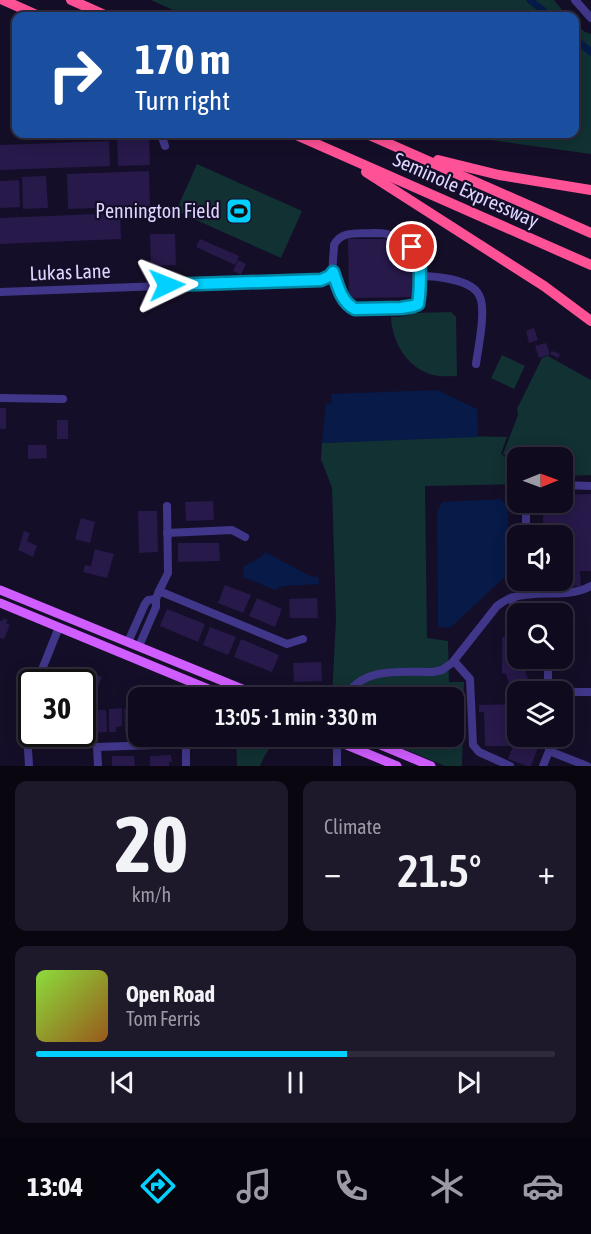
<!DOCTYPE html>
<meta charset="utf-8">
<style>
body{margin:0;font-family:"Asap Condensed",sans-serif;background:#1e182b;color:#f1f3f6;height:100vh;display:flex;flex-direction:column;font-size:22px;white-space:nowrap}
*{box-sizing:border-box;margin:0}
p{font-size:20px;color:#9c9aa4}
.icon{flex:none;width:33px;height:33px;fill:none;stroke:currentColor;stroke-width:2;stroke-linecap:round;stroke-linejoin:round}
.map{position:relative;height:766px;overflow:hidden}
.side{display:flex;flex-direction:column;gap:15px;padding:15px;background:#090610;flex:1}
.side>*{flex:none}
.hud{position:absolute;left:12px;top:12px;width:567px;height:126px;border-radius:12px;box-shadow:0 3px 15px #0003,0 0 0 2px #302b3c;background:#1a4fa0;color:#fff;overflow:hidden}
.needle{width:39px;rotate:89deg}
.fabs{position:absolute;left:507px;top:447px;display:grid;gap:12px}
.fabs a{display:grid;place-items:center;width:66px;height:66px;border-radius:12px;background:#100a1e;box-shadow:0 3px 15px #0003,0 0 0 2px #302b3c;font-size:30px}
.speed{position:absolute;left:18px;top:669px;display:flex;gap:12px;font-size:30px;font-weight:700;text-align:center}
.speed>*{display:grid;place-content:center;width:78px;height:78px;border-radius:50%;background:#100a1e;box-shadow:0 3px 15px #0003,0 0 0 2px #302b3c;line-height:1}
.speed .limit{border:3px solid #111;border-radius:9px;background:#fff;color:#111}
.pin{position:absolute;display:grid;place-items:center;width:51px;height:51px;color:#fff;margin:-26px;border:3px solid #fff;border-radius:50%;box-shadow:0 2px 6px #0007}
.me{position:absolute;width:66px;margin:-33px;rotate:88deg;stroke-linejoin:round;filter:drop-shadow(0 0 4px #0008)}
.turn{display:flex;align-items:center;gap:21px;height:126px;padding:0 24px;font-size:27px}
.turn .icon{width:78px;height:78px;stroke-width:2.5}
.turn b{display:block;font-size:42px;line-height:51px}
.big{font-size:45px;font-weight:600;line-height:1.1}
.side .card{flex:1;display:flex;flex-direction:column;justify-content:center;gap:9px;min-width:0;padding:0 21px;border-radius:12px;background:#1e182b}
.side .dial{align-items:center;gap:0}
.dial b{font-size:78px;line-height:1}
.song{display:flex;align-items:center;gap:18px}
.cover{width:72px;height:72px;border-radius:9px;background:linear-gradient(135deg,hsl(90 70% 55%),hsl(30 70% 35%))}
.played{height:6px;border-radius:3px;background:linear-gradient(90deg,#02d1ff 60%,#302b3c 60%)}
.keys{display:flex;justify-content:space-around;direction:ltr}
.heat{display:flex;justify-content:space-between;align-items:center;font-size:33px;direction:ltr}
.side .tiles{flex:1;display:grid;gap:15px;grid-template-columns:1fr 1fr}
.card:last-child{grid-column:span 2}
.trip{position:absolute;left:128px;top:687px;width:336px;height:60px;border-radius:12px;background:#100a1e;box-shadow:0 3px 15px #0003,0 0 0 2px #302b3c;font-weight:600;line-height:60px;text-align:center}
.menu{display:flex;height:96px;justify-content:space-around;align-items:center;background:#06040c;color:#9c9aa4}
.menu .icon{width:42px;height:42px}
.menu .current{color:#02d1ff}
.menu b{font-size:27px;color:#f1f3f6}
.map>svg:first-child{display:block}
.green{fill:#113133}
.water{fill:#071a48}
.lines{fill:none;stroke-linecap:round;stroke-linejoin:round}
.canal{stroke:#071a48;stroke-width:7}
.building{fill:#27194a}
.minor{stroke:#41378a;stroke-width:8}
.major{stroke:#d05dff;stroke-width:9}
.highway{stroke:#ff5196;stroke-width:10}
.route-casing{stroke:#0188a6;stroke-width:15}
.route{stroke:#02d1ff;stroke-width:10}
.labels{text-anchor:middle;stroke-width:4.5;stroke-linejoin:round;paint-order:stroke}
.street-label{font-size:20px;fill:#ded6ff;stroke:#150e28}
.poi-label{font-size:20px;fill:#ded6ff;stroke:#150e28;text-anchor:end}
</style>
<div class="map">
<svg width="591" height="766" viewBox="0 0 591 766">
<rect width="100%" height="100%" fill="#150e28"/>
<g class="green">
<polygon points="151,0 554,0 567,16 186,16"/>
<polygon points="575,23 585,32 591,34 591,154 483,139 468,134 574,134"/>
<polygon points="197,164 302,211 281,258 176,211"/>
<path d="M451 312 456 317 457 376C449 376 440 377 433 375 407 368 392 342 391 317H401L412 313Z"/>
<polygon points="502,355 525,366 514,389 491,378"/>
<polygon points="548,356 591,380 591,475 563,476 562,458 518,458 517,463 503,454 518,415 517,409 542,358"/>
<polygon points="462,436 507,437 501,454 517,465 517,484 425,486 427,638 448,641 449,682 464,682 462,766 445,766 376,737 453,736 453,698 332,697 336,618 332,488 321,459 322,443"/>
<polygon points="236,737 236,736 276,737 264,757 260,766 237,766"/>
</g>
<g class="water">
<polygon points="437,390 477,409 478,437 322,443 326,404 332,403 331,394"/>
<polygon points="501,499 508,507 509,573 453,625 448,628 438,627 437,512 442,502"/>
<polygon points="265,552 312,577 318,576 319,584 283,586 275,590 243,577 244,566 261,557"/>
</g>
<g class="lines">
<g class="canal">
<polyline points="530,0 550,16"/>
<polyline points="574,38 591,52"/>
</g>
</g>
<g class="building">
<polygon points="117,134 149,134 150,165 118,166"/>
<polygon points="109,141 110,166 0,170 0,145"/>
<polygon points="149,171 150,206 68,209 67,174"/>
<polygon points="46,176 48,208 23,209 22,177"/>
<polygon points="19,180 20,207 0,208 0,181"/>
<polygon points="120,213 121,239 0,244 0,218"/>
<polygon points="150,234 175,234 176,265 151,266"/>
<polygon points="200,239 239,256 235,265 196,247"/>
<polygon points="348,239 386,239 415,256 416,297 349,298"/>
<polygon points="238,260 246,264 241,275 233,271"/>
<polygon points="534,328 538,340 529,343 526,331"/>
<polygon points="546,343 550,354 552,351 560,354 558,358 550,354 549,353 549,355 539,358 535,346"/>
<rect x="0" y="408" width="6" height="21"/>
<rect x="57" y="420" width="11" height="19"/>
<polygon points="28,445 46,445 47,458 28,459"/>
<polygon points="591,494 591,571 580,571 581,586 557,587 557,580 562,580 562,536 543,536 543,502 562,502 562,495"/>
<polygon points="213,501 214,520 186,521 185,502"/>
<polygon points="138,511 157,511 158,552 139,553"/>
<polygon points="81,518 95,522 90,543 75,539"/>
<polygon points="24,531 30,533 27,541 37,546 33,557 18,550"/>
<polygon points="178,543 219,543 220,561 178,562"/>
<polygon points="95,549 114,554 107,578 83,572 85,565 91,566"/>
<polygon points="225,585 251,595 243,613 218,603"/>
<polygon points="257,598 282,609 275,627 249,616"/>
<polygon points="317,598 318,618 290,618 289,599"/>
<polygon points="535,608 536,614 518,614 518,658 526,658 526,674 534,692 518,692 518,736 538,736 539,745 531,766 527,766 508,759 513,746 485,746 484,712 479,712 479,705 515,704 506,674 502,673 502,637 506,637 512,609"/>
<polygon points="167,609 205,624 198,642 160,626"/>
<polygon points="3,618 8,620 6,623 10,625 4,639 0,638 0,621 2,621"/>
<polygon points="210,627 236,637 228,655 203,645"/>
<polygon points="241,639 279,655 272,672 234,657"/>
<polygon points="321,662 322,681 294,682 293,663"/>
<polygon points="73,666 102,677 96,693 82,687 82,682 67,681"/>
<polygon points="122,708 122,726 116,727 116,732 109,732 109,709"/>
<polygon points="132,708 138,708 138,731 125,732 124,709 132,709"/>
<polygon points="94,710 106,710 107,732 94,733"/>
<polygon points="91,719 92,732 82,733 82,720"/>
<polygon points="171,755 172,762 169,762 169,766 150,766 150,756"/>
<polygon points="112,756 134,756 135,766 112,766"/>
</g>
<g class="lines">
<g class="minor">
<polyline points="575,0 591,18"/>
<polyline points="161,134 165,146"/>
<path d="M373 233C378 233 383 233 387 234 394 236 412 245 416 251 420 256 422 295 419 302 418 303 417 304 416 305 406 311 368 308 355 309 343 303 334 283 333 270 332 262 334 253 334 245 341 230 359 234 373 233Z"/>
<path d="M419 276C435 276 471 279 479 295 487 308 478 348 476 364"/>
<polyline points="0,292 321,280 330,276 333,272"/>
<polyline points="0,398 63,399"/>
<polyline points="562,485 591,486"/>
<polyline points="526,502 526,536"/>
<polyline points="167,533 232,530 245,537"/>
<polyline points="527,580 528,594"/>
<polyline points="159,591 168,573 167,506"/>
<polyline points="511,598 514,605 517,606 547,605"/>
<polyline points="128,642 145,604 148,600 156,599"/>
<polyline points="139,646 156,607 156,599 159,591 287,644 303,639"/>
<polyline points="548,658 548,692"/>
<polyline points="454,661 470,679 473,745 479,752 510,766"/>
<polyline points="37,682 59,627"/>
<polyline points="562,692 591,692"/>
<polyline points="199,698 201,686"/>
<path d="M345 698C362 666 402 672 433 672L442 670 452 663 497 606C503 602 508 598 514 597 540 589 567 599 591 586"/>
<polyline points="186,736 186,744 194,736"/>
<polyline points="337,738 337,766"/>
<polyline points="549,751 587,766"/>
<path d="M29 766C28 744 24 716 32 695"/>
<polyline points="98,766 97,747 186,744 186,766"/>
<polyline points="543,766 549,751 549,736"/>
</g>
<g class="major">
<polyline points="0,590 264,698"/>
<polyline points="0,603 230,698"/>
<polyline points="325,736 397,766"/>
<polyline points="359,736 431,766"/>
</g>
<g class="highway">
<polyline points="3,0 39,16"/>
<polyline points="71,0 107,16"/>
<polyline points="294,134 591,265"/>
<polyline points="367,134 591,233"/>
<polyline points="438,160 499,175 591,190"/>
<polyline points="366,172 544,286 591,321"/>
</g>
</g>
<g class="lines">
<g class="route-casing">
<path id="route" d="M167 285 321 280 330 276 333 272C338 286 341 302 355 309L401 308 413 306 418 304C420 294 421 264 418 255 416 250 415 250 412 247"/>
</g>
<use href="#route" class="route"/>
</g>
<defs>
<g id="stadium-square" transform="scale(1.35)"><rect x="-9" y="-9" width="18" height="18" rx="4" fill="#02d1ff" stroke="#150e28"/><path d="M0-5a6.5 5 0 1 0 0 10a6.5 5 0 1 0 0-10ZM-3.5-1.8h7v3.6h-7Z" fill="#111"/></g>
</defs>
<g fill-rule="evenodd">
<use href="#stadium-square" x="239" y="211"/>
</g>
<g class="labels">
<g class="street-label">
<text transform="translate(466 190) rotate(24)" y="7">Seminole Expressway</text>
<text transform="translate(70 272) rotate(-2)" y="7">Lukas Lane</text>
</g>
<g class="poi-label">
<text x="220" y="218">Pennington Field</text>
</g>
</g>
</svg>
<div class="fabs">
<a><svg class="needle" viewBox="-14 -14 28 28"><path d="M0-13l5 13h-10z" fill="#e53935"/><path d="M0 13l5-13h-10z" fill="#9c9aa4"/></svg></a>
<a><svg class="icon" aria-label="sound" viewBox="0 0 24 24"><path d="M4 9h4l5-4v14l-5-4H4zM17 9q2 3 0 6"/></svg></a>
<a><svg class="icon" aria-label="search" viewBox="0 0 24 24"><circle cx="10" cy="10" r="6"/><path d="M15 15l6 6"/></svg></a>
<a><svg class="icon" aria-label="layers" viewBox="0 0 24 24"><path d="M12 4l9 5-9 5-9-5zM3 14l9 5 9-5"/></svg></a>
</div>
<div class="speed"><div class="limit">30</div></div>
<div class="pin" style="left:412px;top:247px;background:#d93025"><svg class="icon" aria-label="arrive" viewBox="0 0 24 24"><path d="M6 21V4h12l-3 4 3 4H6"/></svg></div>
<svg class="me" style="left:167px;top:285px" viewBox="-20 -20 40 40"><path d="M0-17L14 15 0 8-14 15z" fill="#02d1ff" stroke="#fff" stroke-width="4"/></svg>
<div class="trip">13:05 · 1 min · 330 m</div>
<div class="hud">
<div class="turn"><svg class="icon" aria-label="right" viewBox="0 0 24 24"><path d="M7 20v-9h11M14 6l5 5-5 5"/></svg><div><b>170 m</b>Turn right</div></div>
</div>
</div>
<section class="side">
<div class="tiles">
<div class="card dial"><b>20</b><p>km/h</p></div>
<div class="card"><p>Climate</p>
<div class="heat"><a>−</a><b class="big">21.5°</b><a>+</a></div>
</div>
<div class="card">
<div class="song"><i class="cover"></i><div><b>Open Road</b><p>Tom Ferris</p></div></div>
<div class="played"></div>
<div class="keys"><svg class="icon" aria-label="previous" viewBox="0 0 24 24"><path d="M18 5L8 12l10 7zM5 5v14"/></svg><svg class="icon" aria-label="pause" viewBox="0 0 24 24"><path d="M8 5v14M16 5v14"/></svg><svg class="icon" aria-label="next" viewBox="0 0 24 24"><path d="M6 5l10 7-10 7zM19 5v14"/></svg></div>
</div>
</div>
</section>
<nav class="menu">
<b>13:04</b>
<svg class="icon current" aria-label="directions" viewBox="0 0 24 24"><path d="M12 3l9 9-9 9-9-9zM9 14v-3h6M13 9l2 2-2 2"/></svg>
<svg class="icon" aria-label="music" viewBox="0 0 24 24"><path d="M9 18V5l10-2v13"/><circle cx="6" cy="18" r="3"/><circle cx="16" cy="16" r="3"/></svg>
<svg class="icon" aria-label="phone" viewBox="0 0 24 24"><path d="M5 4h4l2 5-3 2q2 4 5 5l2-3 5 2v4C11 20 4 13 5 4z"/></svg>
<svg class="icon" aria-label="climate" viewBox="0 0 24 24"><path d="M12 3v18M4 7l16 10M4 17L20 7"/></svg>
<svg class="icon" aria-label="car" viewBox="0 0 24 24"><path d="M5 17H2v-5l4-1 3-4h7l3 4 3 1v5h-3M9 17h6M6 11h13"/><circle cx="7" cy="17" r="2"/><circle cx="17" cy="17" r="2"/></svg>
</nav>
